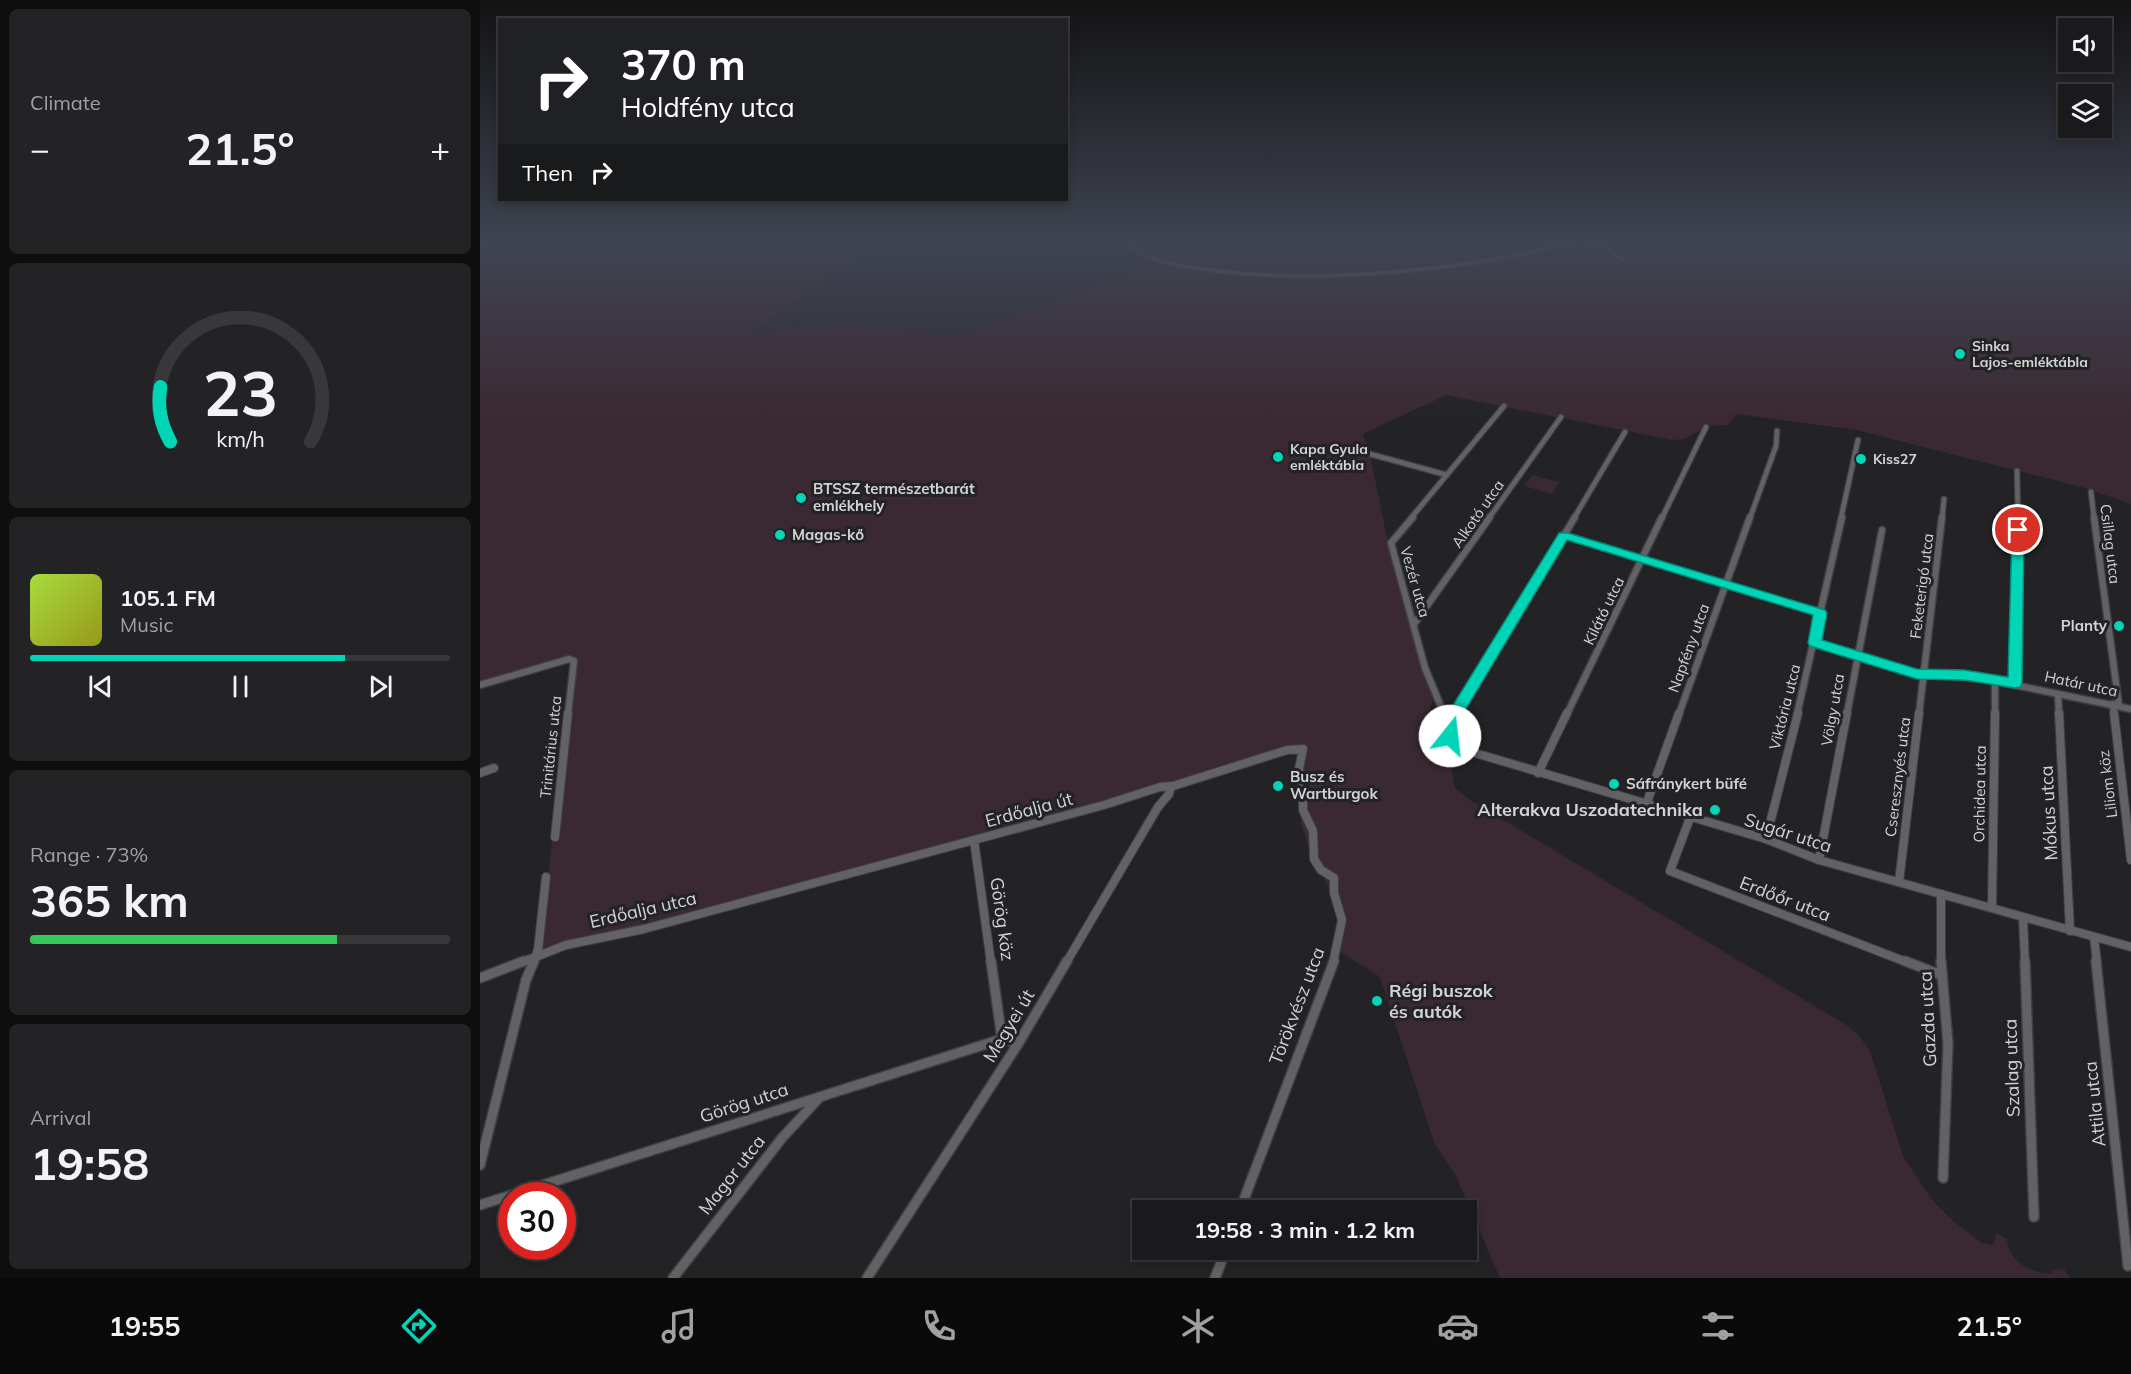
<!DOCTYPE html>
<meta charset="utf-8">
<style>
body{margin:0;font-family:Mulish,sans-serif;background:#232325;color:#f1f3f6;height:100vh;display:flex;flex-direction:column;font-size:22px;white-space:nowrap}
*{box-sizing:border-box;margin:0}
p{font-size:20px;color:#9fa1a3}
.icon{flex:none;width:33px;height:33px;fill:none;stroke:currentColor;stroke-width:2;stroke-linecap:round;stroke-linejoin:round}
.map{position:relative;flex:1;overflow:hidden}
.drawer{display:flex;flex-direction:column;gap:9px;padding:9px;background:#0e0e0f;width:480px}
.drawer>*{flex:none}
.top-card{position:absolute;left:18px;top:18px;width:570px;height:183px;border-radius:0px;box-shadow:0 3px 9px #0003,0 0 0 2px #38383b;background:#202124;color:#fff;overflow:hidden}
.buttons{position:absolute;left:1578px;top:18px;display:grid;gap:12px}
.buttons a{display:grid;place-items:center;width:54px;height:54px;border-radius:0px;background:#1a1a1c;box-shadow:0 3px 9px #0003,0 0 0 2px #38383b;font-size:30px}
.speed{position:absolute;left:18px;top:1182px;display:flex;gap:12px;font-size:30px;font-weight:700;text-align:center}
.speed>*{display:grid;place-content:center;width:78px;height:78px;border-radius:50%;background:#1a1a1c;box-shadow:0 3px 9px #0003,0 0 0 2px #38383b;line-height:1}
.speed .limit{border:9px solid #d22;background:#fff;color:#111}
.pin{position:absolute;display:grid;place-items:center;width:51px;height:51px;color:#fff;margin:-26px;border:3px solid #fff;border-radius:50%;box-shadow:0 2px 6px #0007}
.me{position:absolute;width:66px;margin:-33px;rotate:16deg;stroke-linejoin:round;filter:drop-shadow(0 0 4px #0008)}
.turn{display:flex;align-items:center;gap:21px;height:126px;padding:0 24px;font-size:27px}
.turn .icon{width:78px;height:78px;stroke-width:2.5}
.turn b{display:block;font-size:42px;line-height:51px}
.then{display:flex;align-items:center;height:57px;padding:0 24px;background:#0003;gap:12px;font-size:22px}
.big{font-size:45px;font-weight:700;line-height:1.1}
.drawer .card{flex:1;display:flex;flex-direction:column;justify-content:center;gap:9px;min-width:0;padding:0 21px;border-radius:9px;background:#232325}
.drawer .dial{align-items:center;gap:0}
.dial svg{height:156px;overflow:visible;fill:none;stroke:#38383b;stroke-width:7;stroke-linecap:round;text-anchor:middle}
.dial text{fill:#f1f3f6;stroke:none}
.song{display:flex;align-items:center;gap:18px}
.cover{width:72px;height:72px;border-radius:9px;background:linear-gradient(135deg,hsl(80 70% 55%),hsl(60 70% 35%))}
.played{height:6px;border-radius:3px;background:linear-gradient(90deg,#01d5b7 75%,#38383b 75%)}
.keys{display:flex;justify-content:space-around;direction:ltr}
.heat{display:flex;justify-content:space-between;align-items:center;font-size:33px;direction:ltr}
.charge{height:9px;border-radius:4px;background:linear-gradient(90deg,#34c759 73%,#38383b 0)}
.trip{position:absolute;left:652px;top:1200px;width:345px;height:60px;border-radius:0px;background:#1a1a1c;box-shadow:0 3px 9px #0003,0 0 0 2px #38383b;font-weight:700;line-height:60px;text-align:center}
.tabs{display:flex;height:96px;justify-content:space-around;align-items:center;background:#0a0a0b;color:#9fa1a3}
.tabs .icon{width:42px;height:42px}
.tabs .current{color:#01d5b7}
.tabs b{font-size:27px;color:#f1f3f6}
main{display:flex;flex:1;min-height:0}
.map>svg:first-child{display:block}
.built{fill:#2c2a32}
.green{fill:#3a2932}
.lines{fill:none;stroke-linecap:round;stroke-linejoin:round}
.street-far4-casing{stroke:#403f42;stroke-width:5}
.street-far3-casing{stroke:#403f42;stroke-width:7}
.street-far2-casing{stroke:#403f42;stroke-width:9}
.street-far1-casing{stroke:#403f42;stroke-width:10}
.street-casing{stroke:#403f42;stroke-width:12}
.street-far4{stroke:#626164;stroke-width:4}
.street-far3{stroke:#626164;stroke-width:4.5}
.street-far2{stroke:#626164;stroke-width:6}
.street-far1{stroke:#626164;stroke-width:8}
.street{stroke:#626164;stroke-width:9}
.route{fill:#01d5b7;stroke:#018a77;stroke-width:1.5}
.poi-dot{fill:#01d5b7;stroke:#232225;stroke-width:2}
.labels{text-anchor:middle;stroke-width:6;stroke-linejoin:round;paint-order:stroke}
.far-poi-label{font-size:14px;font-weight:bold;fill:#d3d3d5;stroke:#232225;text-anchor:start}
.poi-label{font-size:15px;font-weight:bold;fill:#d3d3d5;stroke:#232225;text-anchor:start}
.street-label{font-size:15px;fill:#d3d3d5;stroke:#232225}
.near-street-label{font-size:18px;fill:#d3d3d5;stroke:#232225}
.near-poi-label{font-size:18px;font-weight:bold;fill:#d3d3d5;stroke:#232225;text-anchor:end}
</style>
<main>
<section class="drawer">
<div class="card"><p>Climate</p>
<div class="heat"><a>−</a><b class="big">21.5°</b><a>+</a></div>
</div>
<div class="card dial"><svg viewBox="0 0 100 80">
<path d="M14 69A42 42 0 1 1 86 69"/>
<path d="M14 69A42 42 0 0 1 9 41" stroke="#01d5b7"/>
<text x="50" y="56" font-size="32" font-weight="700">23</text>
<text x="50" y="72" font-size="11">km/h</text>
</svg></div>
<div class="card">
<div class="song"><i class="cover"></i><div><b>105.1 FM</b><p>Music</p></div></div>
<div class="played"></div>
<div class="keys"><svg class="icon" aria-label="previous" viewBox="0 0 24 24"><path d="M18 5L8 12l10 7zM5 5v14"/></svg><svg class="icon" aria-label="pause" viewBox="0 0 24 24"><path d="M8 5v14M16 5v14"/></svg><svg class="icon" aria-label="next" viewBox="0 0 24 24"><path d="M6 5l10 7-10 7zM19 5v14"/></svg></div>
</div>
<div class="card"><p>Range · 73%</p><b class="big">365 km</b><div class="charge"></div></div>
<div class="card"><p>Arrival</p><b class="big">19:58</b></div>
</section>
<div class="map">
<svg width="1651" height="1278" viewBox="0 0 1651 1278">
<rect width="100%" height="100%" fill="#232225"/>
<polygon class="built" points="392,243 648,243 665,252 687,256 478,336 373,322 271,332 382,255"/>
<g class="green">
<path d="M14 243H392L382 255 272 332 373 322 478 336 686 257 665 252 648 243H1651V504L1605 488 1376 430 1256 414 1248 425 1228 426 1205 439 1192 440 966 395 883 434 890 454 908 543 928 621 953 697 948 718 969 727 968 748 975 788 990 800 1368 1026 1380 1037 1390 1051 1423 1156 1453 1201 1473 1221 1502 1243 1513 1245 1517 1233 1527 1239C1529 1262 1550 1273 1572 1274V1270L1584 1269 1590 1278H1020L976 1176 954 1142 900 977 856 949 859 934 857 903 831 854 821 824 818 787 822 749 624 805 97 943 54 958 68 876 92 662 0 686V247Z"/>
<polygon points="1052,475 1079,482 1072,494 1044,486"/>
</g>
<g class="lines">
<g class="street-far4-casing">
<g id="street-far4">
<path d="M643 243C671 263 705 267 738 271 822 281 908 275 992 263 1030 258 1066 247 1104 244L1122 246 1143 260"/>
<polyline points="0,246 10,243"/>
</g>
</g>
<g class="street-far3-casing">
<g id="street-far3">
<polyline points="890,454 967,475"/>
<polyline points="1537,471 1538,518"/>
<polyline points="1611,492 1614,518"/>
<polyline points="931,518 1024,406"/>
<polyline points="1009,518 1081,417"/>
<polyline points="1094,518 1145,432"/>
<polyline points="1182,518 1226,427"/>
<polyline points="1270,518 1296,446 1297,431"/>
<polyline points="1361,518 1378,440"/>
<polyline points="1462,518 1464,499"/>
</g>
</g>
<g class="street-far2-casing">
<g id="street-far2">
<polyline points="933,517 911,543 945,668 964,714"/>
<polyline points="1614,517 1639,706"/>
<polyline points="1083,535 1340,613"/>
<polyline points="934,624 1010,517"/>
<polyline points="1335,643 1437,674 1496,677 1651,709"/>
<polyline points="1535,683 1538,517"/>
<polyline points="0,685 89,659 94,661 88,714"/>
<polyline points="1578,694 1579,714"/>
<polyline points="1633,704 1634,714"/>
<polyline points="977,714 1095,517"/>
<polyline points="1087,714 1182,517"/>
<polyline points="1199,714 1270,517"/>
<polyline points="1317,714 1362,517"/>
<polyline points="1367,714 1402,530"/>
<polyline points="1439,714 1462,517"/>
<polyline points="1515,714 1515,680"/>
</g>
</g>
<g class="street-far1-casing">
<g id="street-far1">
<path d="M963 713C974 739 967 740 995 753L1286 839 1339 860 1651 947"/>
<polyline points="1579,713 1590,931"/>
<polyline points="1634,713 1651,860"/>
<polyline points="969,727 978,713"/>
<polyline points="0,773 14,768"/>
<polyline points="1058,773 1087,713"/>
<polyline points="1166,805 1199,713"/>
<polyline points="1210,818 1190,871 1429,963"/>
<polyline points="75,837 88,713"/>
<polyline points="1286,839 1318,713"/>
<polyline points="494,840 511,963"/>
<polyline points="1339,860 1367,713"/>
<polyline points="1419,882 1439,713"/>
<polyline points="1461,894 1461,963"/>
<polyline points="1512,907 1515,713"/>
<polyline points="1543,918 1545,963"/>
<polyline points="1614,937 1617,963"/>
<polyline points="40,963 86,945 164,929 624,805 680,787 693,786 807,750 823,749 819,769 823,786 823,810 833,831 834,859 841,870 854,878 854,893 862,920 853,963"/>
<polyline points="53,963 58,950 66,877"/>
<polyline points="586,963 678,807 689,794 691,786"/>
</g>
</g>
<g class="street-casing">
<g id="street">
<polyline points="511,961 522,1039"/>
<polyline points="1425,961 1461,975"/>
<polyline points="1461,961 1468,1044 1463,1178"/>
<polyline points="1545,961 1554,1217"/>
<polyline points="1616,961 1648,1266"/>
<polyline points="0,978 44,961"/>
<polyline points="0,1165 46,980 54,961"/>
<polyline points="0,1205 522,1039 538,1044"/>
<polyline points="760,1210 854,961"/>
<polyline points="193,1278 302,1138 340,1097"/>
<polyline points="387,1278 538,1044 587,961"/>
<polyline points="735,1278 746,1250"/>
</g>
</g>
<use href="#street-far4" class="street-far4"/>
<use href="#street-far3" class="street-far3"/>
<use href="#street-far2" class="street-far2"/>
<use href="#street-far1" class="street-far1"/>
<use href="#street" class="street"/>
</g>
<linearGradient id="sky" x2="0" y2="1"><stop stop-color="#131314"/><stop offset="0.58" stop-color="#3f4451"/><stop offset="1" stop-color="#3f4451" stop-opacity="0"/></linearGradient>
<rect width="1651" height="422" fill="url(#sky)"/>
<path class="route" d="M1538 527 1544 530 1542 683 1540 687 1535 688 1484 680 1437 679 1330 646 1328 643 1333 615 1087 540 984 712 977 727 978 736 976 740H965C959 728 965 718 972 707L1079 533H1088L1345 610 1347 613 1342 640 1437 669 1484 670 1528 677 1532 530Z"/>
<g class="poi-dot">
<circle cx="1480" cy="354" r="6"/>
<circle cx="798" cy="457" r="6"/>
<circle cx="1381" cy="459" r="6"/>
<circle cx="321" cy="498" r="6"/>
<circle cx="300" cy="535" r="6"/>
<circle cx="1639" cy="626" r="6"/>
<circle cx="1134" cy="784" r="6"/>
<circle cx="798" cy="786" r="6"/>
<circle cx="1235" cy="810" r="6"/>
<circle cx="897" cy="1001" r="6"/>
</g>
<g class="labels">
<g class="far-poi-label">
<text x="1492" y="351">Sinka<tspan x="1492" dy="16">Lajos-emléktábla</tspan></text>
<text x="810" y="454">Kapa Gyula<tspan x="810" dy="16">emléktábla</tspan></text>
<text x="1393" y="464">Kiss27</text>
</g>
<g class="poi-label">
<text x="333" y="494">BTSSZ természetbarát<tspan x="333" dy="17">emlékhely</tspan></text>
<text x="312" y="540">Magas-kő</text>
<text x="1627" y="631" text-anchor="end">Planty</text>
<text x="810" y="782">Busz és<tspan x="810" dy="17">Wartburgok</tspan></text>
<text x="1146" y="789">Sáfránykert büfé</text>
</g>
<g class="street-label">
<text transform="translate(998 514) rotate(-55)" y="5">Alkotó utca</text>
<text transform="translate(1630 544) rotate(83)" y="5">Csillag utca</text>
<text transform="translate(935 582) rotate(74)" y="5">Vezér utca</text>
<text transform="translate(1442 586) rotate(-83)" y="5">Feketerigó utca</text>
<text transform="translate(1124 611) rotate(-64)" y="5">Kilátó utca</text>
<text transform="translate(1209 648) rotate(-70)" y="5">Napfény utca</text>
<text transform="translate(1601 684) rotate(12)" y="5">Határ utca</text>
<text transform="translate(1305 707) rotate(-76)" y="5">Viktória utca</text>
<text transform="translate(1353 710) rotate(-80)" y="5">Völgy utca</text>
<text transform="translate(71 747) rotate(-84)" y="5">Trinitárius utca</text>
<text transform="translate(1418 777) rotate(-83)" y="5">Cseresznyés utca</text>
<text transform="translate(1628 784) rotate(-97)" y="5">Liliom köz</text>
<text transform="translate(1500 794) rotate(-89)" y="5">Orchidea utca</text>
</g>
<g class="near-street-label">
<text transform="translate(549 810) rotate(-15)" y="6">Erdőalja út</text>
<text transform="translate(1569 813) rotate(-93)" y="6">Mókus utca</text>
<text transform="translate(1308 833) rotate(18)" y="6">Sugár utca</text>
<text transform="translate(1305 899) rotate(21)" y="6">Erdőőr utca</text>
<text transform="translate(163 910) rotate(-13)" y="6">Erdőalja utca</text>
<text transform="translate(522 919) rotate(82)" y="6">Görög köz</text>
<text transform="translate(817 1006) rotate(-69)" y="6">Törökvész utca</text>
<text transform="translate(1448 1019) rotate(-93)" y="6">Gazda utca</text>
<text transform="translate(529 1026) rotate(-59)" y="6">Megyei út</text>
<text transform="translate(1532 1068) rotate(-92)" y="6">Szalag utca</text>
<text transform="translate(264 1103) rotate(-18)" y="6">Görög utca</text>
<text transform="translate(1615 1104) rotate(-96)" y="6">Attila utca</text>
<text transform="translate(252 1175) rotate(-52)" y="6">Magor utca</text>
</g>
<g class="near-poi-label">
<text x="1223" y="816">Alterakva Uszodatechnika</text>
<text x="909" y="997" text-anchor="start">Régi buszok<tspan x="909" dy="21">és autók</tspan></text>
</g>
</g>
</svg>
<div class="buttons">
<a><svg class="icon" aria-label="sound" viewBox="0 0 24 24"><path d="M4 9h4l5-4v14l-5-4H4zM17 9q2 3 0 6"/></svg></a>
<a><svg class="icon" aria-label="layers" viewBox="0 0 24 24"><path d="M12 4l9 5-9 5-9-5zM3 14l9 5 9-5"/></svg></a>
</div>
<div class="speed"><div class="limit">30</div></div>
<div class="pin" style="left:1538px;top:530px;background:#d93025"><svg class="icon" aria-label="arrive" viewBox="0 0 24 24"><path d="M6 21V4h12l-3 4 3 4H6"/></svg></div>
<svg class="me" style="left:970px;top:736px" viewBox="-20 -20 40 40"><circle r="19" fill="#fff"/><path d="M0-13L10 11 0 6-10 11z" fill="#01d5b7"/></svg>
<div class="trip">19:58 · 3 min · 1.2 km</div>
<div class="top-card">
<div class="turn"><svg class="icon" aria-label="right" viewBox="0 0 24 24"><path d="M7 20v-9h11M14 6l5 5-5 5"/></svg><div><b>370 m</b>Holdfény utca</div></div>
<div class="then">Then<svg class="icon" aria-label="right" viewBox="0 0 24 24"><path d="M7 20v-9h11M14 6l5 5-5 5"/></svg></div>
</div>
</div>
</main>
<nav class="tabs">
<b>19:55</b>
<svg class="icon current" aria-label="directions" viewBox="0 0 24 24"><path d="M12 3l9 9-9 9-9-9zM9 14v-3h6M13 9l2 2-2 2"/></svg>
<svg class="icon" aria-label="music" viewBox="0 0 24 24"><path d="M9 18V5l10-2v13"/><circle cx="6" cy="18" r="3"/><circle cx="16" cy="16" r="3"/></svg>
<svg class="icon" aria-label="phone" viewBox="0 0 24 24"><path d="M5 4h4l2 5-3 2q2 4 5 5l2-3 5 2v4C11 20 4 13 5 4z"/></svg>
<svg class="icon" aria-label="climate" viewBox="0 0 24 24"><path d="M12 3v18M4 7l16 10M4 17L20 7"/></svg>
<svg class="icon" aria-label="car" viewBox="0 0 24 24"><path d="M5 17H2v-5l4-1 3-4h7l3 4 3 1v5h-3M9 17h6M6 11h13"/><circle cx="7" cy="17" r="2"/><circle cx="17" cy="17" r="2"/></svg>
<svg class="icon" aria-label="filters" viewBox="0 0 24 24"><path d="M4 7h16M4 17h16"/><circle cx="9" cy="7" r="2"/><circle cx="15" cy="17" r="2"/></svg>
<b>21.5°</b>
</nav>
